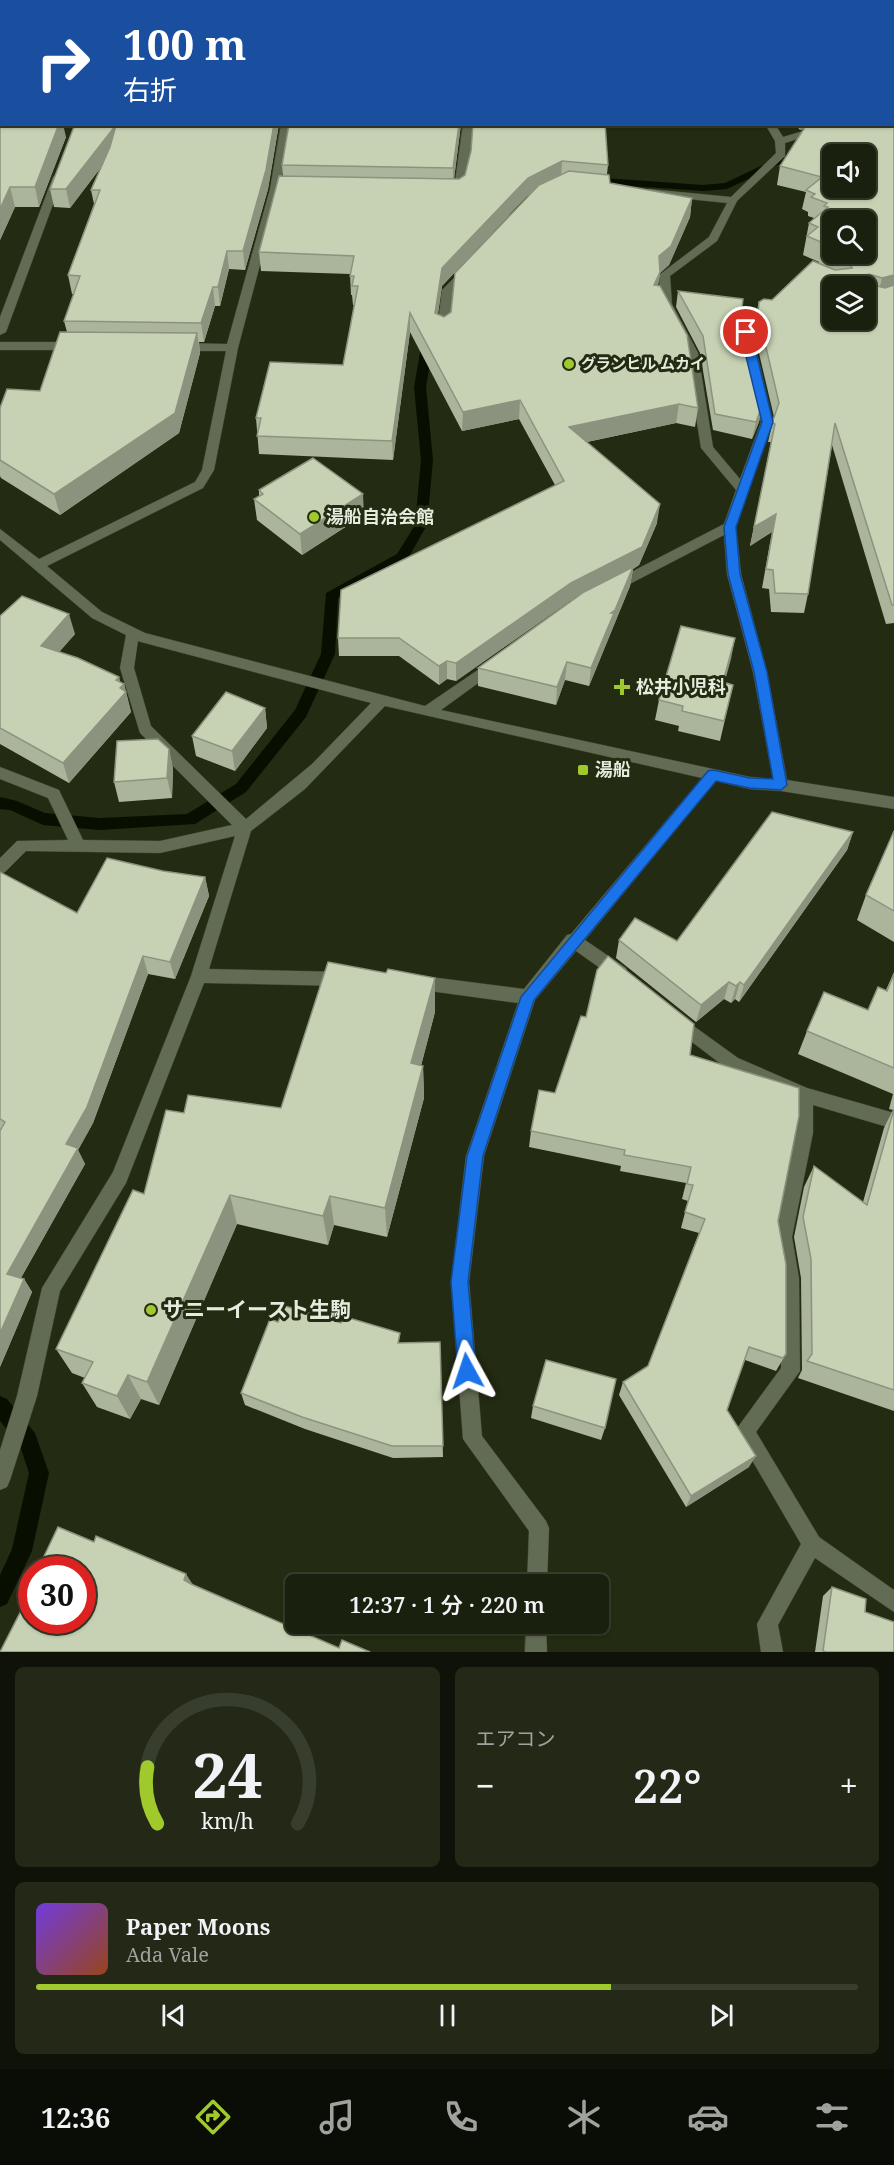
<!DOCTYPE html>
<html lang="ja">
<meta charset="utf-8">
<style>
body{margin:0;font-family:"Noto Serif","Noto Sans JP",serif;background:#232817;color:#f1f3f6;height:100vh;display:flex;flex-direction:column;font-size:22px;white-space:nowrap}
*{box-sizing:border-box;margin:0}
p{font-size:20px;color:#9fa39e}
.icon{flex:none;width:33px;height:33px;fill:none;stroke:currentColor;stroke-width:2;stroke-linecap:round;stroke-linejoin:round}
.map{position:relative;height:1652px;overflow:hidden}
.sheet{display:flex;flex-direction:column;gap:15px;padding:15px;background:#0e1208;flex:1}
.sheet>*{flex:none}
.guide{position:absolute;left:0px;top:0px;width:894px;height:126px;box-shadow:0 2px 4px #0004,0 0 0 2px #383e2e;background:#1a4fa0;color:#fff;overflow:hidden}
.controls{position:absolute;left:822px;top:144px;display:grid;gap:12px}
.controls a{display:grid;place-items:center;width:54px;height:54px;border-radius:9px;background:#1a200e;box-shadow:0 2px 4px #0004,0 0 0 2px #383e2e;font-size:30px}
.speed{position:absolute;left:18px;top:1556px;display:flex;gap:12px;font-size:30px;font-weight:700;text-align:center}
.speed>*{display:grid;place-content:center;width:78px;height:78px;border-radius:50%;background:#1a200e;box-shadow:0 2px 4px #0004,0 0 0 2px #383e2e;line-height:1}
.speed .limit{border:9px solid #d22;background:#fff;color:#111}
.pin{position:absolute;display:grid;place-items:center;width:51px;height:51px;color:#fff;margin:-26px;border:3px solid #fff;border-radius:50%;box-shadow:0 2px 6px #0007}
.me{position:absolute;width:66px;margin:-33px;rotate:355deg;stroke-linejoin:round;filter:drop-shadow(0 0 4px #0008)}
.turn{display:flex;align-items:center;gap:21px;height:126px;padding:0 24px;font-size:27px}
.turn .icon{width:78px;height:78px;stroke-width:2.5}
.turn b{display:block;font-size:42px;line-height:51px}
.big{font-size:45px;font-weight:600;line-height:1.1}
.sheet .widget{flex:1;display:flex;flex-direction:column;justify-content:center;gap:9px;min-width:0;padding:0 21px;border-radius:9px;background:#232817}
.sheet .dial{align-items:center;gap:0}
.dial svg{height:156px;overflow:visible;fill:none;stroke:#383e2e;stroke-width:7;stroke-linecap:round;text-anchor:middle}
.dial text{fill:#f1f3f6;stroke:none}
.song{display:flex;align-items:center;gap:18px}
.cover{width:72px;height:72px;border-radius:9px;background:linear-gradient(135deg,hsl(260 70% 55%),hsl(20 70% 35%))}
.played{height:6px;border-radius:3px;background:linear-gradient(90deg,#a0c92c 70%,#383e2e 70%)}
.keys{display:flex;justify-content:space-around;direction:ltr}
.heat{display:flex;justify-content:space-between;align-items:center;font-size:33px;direction:ltr}
.sheet .tiles{flex:1;display:grid;gap:15px;grid-template-columns:1fr 1fr}
.widget:last-child{grid-column:span 2}
.trip{position:absolute;left:285px;top:1574px;width:324px;height:60px;border-radius:9px;background:#1a200e;box-shadow:0 2px 4px #0004,0 0 0 2px #383e2e;font-weight:600;line-height:60px;text-align:center}
.tabs{display:flex;height:96px;justify-content:space-around;align-items:center;background:#0a0d06;color:#9fa39e}
.tabs .icon{width:42px;height:42px}
.tabs .active{color:#a0c92c}
.tabs b{font-size:27px;color:#f1f3f6}
.map>svg:first-child{display:block}
.lines{fill:none;stroke-linecap:round;stroke-linejoin:round}
.stream{fill:#080f00;fill-rule:evenodd}
.minor-casing{stroke:#3e462e;stroke-width:1}
.minor{fill:#626b53;fill-rule:evenodd}
.wall{fill:#abb59b;fill-rule:evenodd}
.shaded-wall{fill:#8b937e}
.building{fill:#c7d2b4;stroke:#8b937e;stroke-width:1.5;fill-rule:evenodd}
.route{fill:#1a73e8;stroke:#114b97;stroke-width:1.5}
.poi-dot{fill:#a0c92c;stroke:#232b12;stroke-width:2}
.labels{text-anchor:middle;stroke-width:6;stroke-linejoin:round;paint-order:stroke}
.far-poi-label{font-size:15px;font-weight:bold;fill:#e6ecdd;stroke:#232b12;text-anchor:start}
.poi-label{font-size:18px;font-weight:bold;fill:#e6ecdd;stroke:#232b12;text-anchor:start}
.near-poi-label{font-size:21px;font-weight:bold;fill:#e6ecdd;stroke:#232b12;text-anchor:start}
</style>
<div class="map">
<svg width="894" height="1652" viewBox="0 0 894 1652">
<rect width="100%" height="100%" fill="#232b12"/>
<g class="lines">
<g class="stream">
<polygon points="892,101 894,101 892,108"/>
<polygon points="803,146 808,149 807,151 727,189 703,191 590,183 585,180 590,177 703,185 725,183"/>
<polygon points="546,181 551,184 537,194 507,223 499,223 499,219 529,190"/>
<polygon points="428,338 434,341 426,387 433,460 427,525 407,560 338,598 335,654 306,717 246,792 195,824 100,830 43,825 10,810 0,809 0,797 17,801 45,813 100,818 187,814 236,784 295,710 321,654 326,593 397,554 415,525 421,460 414,387 422,341"/>
<polygon points="0,1396 7,1399 35,1433 49,1473 32,1551 7,1604 0,1607 0,1575 12,1549 29,1473 20,1446 0,1421"/>
</g>
<g class="minor-casing">
<g id="minor">
<polygon points="123,0 131,0 122,2"/>
<rect x="307" y="0" width="8" height="2"/>
<rect x="892" y="82" width="2" height="6"/>
<path d="M281 124H291L280 189 238 348 214 470 203 488 47 566 102 612 145 633 425 706 494 659 499 660 501 664 499 668 441 710 750 777 773 779 753 672 727 574 724 535 620 589 615 591 608 586 610 583 724 524 736 490 701 448 686 353 660 304 659 275 709 237 727 203 649 195 644 192 649 189 731 197 776 153 775 141 765 124H775L783 137 827 124H844L785 143V156L737 201 717 241 670 276 672 304 698 353 713 447 740 479 761 422 740 332 741 317 769 303H777L779 305 753 319 752 332 773 422 736 527 741 574 767 672 787 780 894 797V809L781 791 750 789 716 781 585 940 626 968 628 973 626 978 620 980 614 978 576 951 535 1000 484 1156 469 1282 482 1436 546 1521 549 1528 547 1584H527L529 1531 463 1439 451 1282 466 1156 518 1003 415 989 409 987 407 982 409 977 415 975 524 989 567 935 571 934 702 778 385 706 305 789 251 831 209 969 343 972 349 974 351 979 349 984 343 986 204 983 126 1183 60 1291 37 1396 10 1480 7 1487 0 1490V1450L17 1396 42 1288 113 1172 191 976 235 836 160 853 26 851 5 872 0 874V858L17 841 68 840 48 798 0 779V767L59 790 83 840 160 841 232 825 140 733 120 668 126 635 92 618 0 540V529L39 559 195 482 202 470 226 351H180L174 347 180 343 227 344 270 189ZM138 641 141 642 371 703 312 764 246 819 151 726 134 668Z"/>
<polygon points="463,124 473,124 469,169 464,192 456,195 451,192 454,189"/>
<polygon points="58,174 63,177 6,332 0,335 0,317 53,177"/>
<polygon points="468,267 473,270 453,291 449,331 447,333 439,333 437,331 442,290 464,268"/>
<polygon points="0,342 75,342 81,346 75,350 0,350"/>
<polygon points="677,1014 738,1058 807,1088 894,1113 894,1129 813,1105 813,1133 792,1237 799,1278 800,1371 756,1432 819,1537 894,1590 894,1612 815,1558 778,1625 783,1652 761,1652 757,1624 801,1544 735,1431 781,1368 781,1278 774,1237 795,1133 795,1099 726,1068 671,1026 669,1021 671,1016"/>
<polygon points="526,1623 546,1623 547,1652 525,1652"/>
</g>
</g>
<use href="#minor" class="minor"/>
</g>
<g class="wall">
<polygon points="0,0 94,0 93,2 2,2 2,124 66,137 39,207 15,207 0,240"/>
<polygon points="322,0 894,0 894,10 892,10 892,2 322,2"/>
<polygon points="894,118 894,623 886,624 832,445 808,594 804,613 771,612 769,589 762,588 772,532 750,546 771,442 768,442 774,417 754,332 755,320 759,302 772,300 819,263 819,262 803,255 809,223 814,218 808,216 808,212 802,209 806,192 777,185 780,166 805,128 800,130 795,124 892,124"/>
<polygon points="75,124 279,124 268,189 245,270 229,269 220,306 215,306 204,342 199,342 200,353 179,433 60,515 1,478 0,476 0,408 40,391 67,332 64,321 74,294 72,294 68,275 94,204 91,190 101,167 70,208 54,207 50,189"/>
<path d="M289 124H461L454 179H459L465 175 471 151 608 165 607 174 610 183 692 198 690 217 669 265 660 273 658 285 698 408 695 427 676 423 587 442 657 523 639 565 633 569 630 586 589 686 565 680 556 705 478 686V668L577 597 570 601 456 681 447 679 439 685 399 656H339L338 638 555 485 519 419 462 431 410 332 393 460 259 454 256 418 343 365 354 305H353L352 295H351L350 274 261 271 259 252 283 176 282 165ZM530 195 451 312 444 317 438 314 442 286 527 196Z"/>
<polygon points="678,291 741,316 762,406 759,422 752,439 713,430 700,353 676,307"/>
<polygon points="259,490 364,515 302,555 257,520 254,499 259,496"/>
<polygon points="0,616 75,634 59,652 119,677 120,682 124,684 131,712 69,783 0,744"/>
<polygon points="735,638 724,683 733,685 720,741 678,731 679,726 655,720 659,700"/>
<polygon points="265,708 267,728 235,771 196,756 192,736"/>
<polygon points="169,749 173,769 172,798 119,802 114,782"/>
<polygon points="894,831 894,942 857,920 866,895"/>
<polygon points="853,832 847,850 739,1002 735,999 731,1003 724,999 696,1022 616,958 619,940 677,941"/>
<polygon points="163,871 205,877 209,896 175,979 148,974 93,1123 78,1150 85,1164 21,1278 24,1279 32,1292 0,1367 0,872 77,913"/>
<polygon points="894,972 894,1411 798,1378 802,1370 801,1278 794,1237 804,1187 814,1166 863,1202 884,1128 893,1110 889,1109 893,1094 798,1054 807,1031 868,1010 886,990"/>
<polygon points="435,1012 421,1066 423,1066 424,1098 387,1237 334,1225 328,1245 237,1224 159,1405 141,1399 130,1419 97,1407 82,1383 85,1378 72,1373 56,1349 144,1194 184,1113 281,1108"/>
<polygon points="690,1055 778,1221 786,1354 776,1371 745,1360 727,1410 749,1467 686,1507 619,1395 623,1382 648,1366 699,1233 681,1228 688,1201 682,1199 686,1183 620,1171 621,1166 529,1147 531,1131 555,1093"/>
<polygon points="278,1322 401,1343 440,1342 443,1457 393,1458 305,1429 245,1405 241,1393"/>
<polygon points="533,1406 605,1428 601,1440 531,1418"/>
<polygon points="832,1587 865,1612 894,1652 815,1652 823,1596"/>
</g>
<g class="shaded-wall">
<polygon points="83,0 94,0 93,2 83,2"/>
<polygon points="59,124 63,124 66,137 39,207 35,187"/>
<polygon points="274,124 279,124 268,189 245,270 243,251"/>
<polygon points="459,124 461,124 453,187 453,168"/>
<polygon points="801,124 818,124 800,130"/>
<polygon points="116,125 119,144 70,208 66,189"/>
<polygon points="562,161 561,180 527,196 442,286 435,332 435,313 442,268 528,178"/>
<polygon points="10,187 15,207 0,240 0,209"/>
<polygon points="692,198 690,217 669,265 660,273 657,291 654,285 659,256"/>
<polygon points="227,251 229,269 220,306 218,287"/>
<polygon points="894,275 894,293 877,297 882,278"/>
<polygon points="213,287 215,306 204,342 201,323"/>
<polygon points="410,313 410,332 393,460 392,441"/>
<polygon points="197,333 200,353 179,433 60,515 54,494"/>
<polygon points="520,400 519,419 462,431 463,412"/>
<polygon points="679,404 676,423 568,446 569,427"/>
<polygon points="762,406 759,422 752,439 756,422"/>
<polygon points="363,494 364,515 302,555 300,534"/>
<polygon points="660,504 657,523 639,565 633,569 630,586 589,686 591,668 611,613 632,569 570,601 456,681 456,663"/>
<polygon points="776,514 772,532 750,546 754,527"/>
<polygon points="69,614 75,634 47,666 41,646"/>
<polygon points="735,638 731,659 719,703 723,682"/>
<polygon points="447,661 447,679 439,685 439,666"/>
<polygon points="567,662 565,680 556,705 557,687"/>
<polygon points="119,677 121,687 124,684 131,712 69,783 63,763 116,680"/>
<polygon points="265,708 267,728 235,771 232,751"/>
<polygon points="169,749 173,769 172,798 167,778"/>
<polygon points="853,832 847,850 739,1002 744,985"/>
<polygon points="205,877 209,896 175,979 170,962"/>
<polygon points="143,956 148,974 93,1123 78,1150 85,1164 15,1288 7,1274 66,1144"/>
<polygon points="435,978 435,1012 413,1096 411,1063"/>
<polygon points="729,982 724,999 696,1022 701,1005"/>
<polygon points="740,982 735,999 731,1003 736,986"/>
<polygon points="423,1066 424,1098 387,1237 385,1208"/>
<polygon points="230,1195 237,1224 159,1405 147,1382"/>
<polygon points="330,1196 334,1225 328,1245 323,1216"/>
<polygon points="24,1279 32,1292 0,1367 0,1333"/>
<polygon points="128,1375 141,1399 130,1419 117,1396"/>
<polygon points="756,1456 749,1467 686,1507 691,1496"/>
<polygon points="186,1574 197,1591 184,1580"/>
</g>
<g class="building">
<polygon points="0,0 83,0 79,0 78,2 2,2 2,124 59,124 35,187 10,187 0,209"/>
<polygon points="322,0 812,0 813,2 322,2"/>
<path d="M894 118V275L882 278 869 274V284L885 288 894 285V605H892L835 423 808 594 775 593 773 570 766 569 776 514 754 527 775 424 772 423 779 403 758 313 759 302 764 299 772 300 813 261 835 270 852 268 851 265 822 251 828 245 807 236 818 227 809 223 828 207 824 206 827 203 811 197 815 194 806 190 822 177 780 166 807 124H892V119ZM832 154H866V188H832ZM832 220H866V254H832ZM832 286H866V320H832Z"/>
<polygon points="75,124 274,124 266,170 243,251 227,251 218,287 213,287 201,323 64,321 80,276 68,275 100,190 91,190 110,147 116,125 66,189 50,189"/>
<polygon points="289,124 459,124 453,168 282,165"/>
<polygon points="473,124 605,124 608,165 562,161 528,178 442,268 435,313 444,317 451,312 455,273 539,185 569,171 609,175 610,183 692,198 671,246 659,256 660,272 654,285 660,286 687,335 698,408 679,404 569,427 660,504 642,547 571,583 456,663 447,661 439,666 399,638 338,638 341,590 564,481 520,400 463,412 410,313 392,441 257,436 261,418 256,418 270,362 343,365 358,286 352,286 354,276 350,276 354,256 259,252 279,176 459,179 465,175 471,151"/>
<polygon points="678,291 743,299 741,316 762,406 756,422 715,414 703,336"/>
<polygon points="60,332 197,333 175,413 54,494 0,460 0,408 7,389 40,391"/>
<polygon points="313,458 363,494 300,534 254,499 263,494 259,490"/>
<polygon points="633,567 615,610 611,613 614,613 591,668 567,662 557,687 478,668 584,592"/>
<polygon points="22,596 69,614 41,646 78,658 119,677 116,680 124,684 120,688 126,692 63,763 0,728 0,616"/>
<polygon points="681,626 735,638 723,682 733,685 724,721 682,711 683,706 659,700"/>
<polygon points="226,692 265,708 232,751 192,736"/>
<polygon points="158,739 169,749 167,778 114,782 117,741"/>
<polygon points="772,812 853,832 744,985 740,982 736,986 729,982 701,1005 619,940 635,918 677,941"/>
<polygon points="894,831 894,911 866,895"/>
<polygon points="107,858 163,871 205,877 170,962 143,956 87,1107 66,1144 78,1148 7,1274 24,1279 0,1333 0,1131 5,1122 0,1119 0,872 77,913"/>
<polygon points="608,956 694,1024 690,1055 799,1088 799,1116 778,1221 786,1264 786,1354 783,1358 749,1347 727,1410 756,1456 691,1496 623,1382 648,1366 705,1219 685,1212 693,1185 687,1184 691,1167 624,1155 625,1150 531,1131 539,1090 555,1093 581,1016 586,1017 597,970"/>
<polygon points="328,962 386,973 388,969 435,978 411,1063 423,1066 385,1208 330,1196 323,1216 230,1195 147,1382 128,1375 117,1396 82,1383 93,1362 56,1349 133,1190 144,1194 166,1110 184,1113 188,1095 281,1108"/>
<polygon points="894,974 894,1068 807,1031 824,992 868,1010 878,987 887,991"/>
<polygon points="894,1109 894,1390 807,1361 812,1354 811,1259 803,1217 814,1166 867,1205"/>
<polygon points="285,1306 341,1323 346,1317 400,1333 398,1343 440,1342 443,1446 392,1446 302,1417 241,1393 270,1319 278,1322"/>
<polygon points="546,1360 616,1379 605,1428 533,1406"/>
<polygon points="58,1527 94,1542 96,1536 186,1574 184,1580 191,1584 339,1648 342,1640 370,1652 0,1652 28,1597 24,1596 32,1581 32,1620 82,1620 82,1569 38,1569"/>
<polygon points="832,1587 866,1599 865,1612 894,1622 894,1652 826,1652 823,1651"/>
</g>
<polygon class="route" points="746,329 751,332 773,422 736,527 740,574 767,672 787,785 781,790 750,788 716,781 534,1000 483,1156 468,1282 476,1371 473,1378 467,1380 461,1378 458,1371 451,1282 467,1156 521,997 708,771 713,770 750,778 773,779 754,672 728,574 724,527 762,422 740,332"/>
<g class="poi-dot">
<circle cx="569" cy="364" r="6"/>
<circle cx="314" cy="517" r="6"/>
<path d="M619 678h6v6h6v6h-6v6h-6v-6h-6v-6h6z"/>
<rect x="577" y="764" width="12" height="12" rx="3"/>
<circle cx="151" cy="1310" r="6"/>
</g>
<g class="labels">
<g class="far-poi-label">
<text x="581" y="369">グランヒル ムカイ</text>
</g>
<g class="poi-label">
<text x="326" y="523">湯船自治会館</text>
<text x="636" y="693">松井小児科</text>
<text x="595" y="776">湯船</text>
</g>
<g class="near-poi-label">
<text x="163" y="1317">サニーイースト生駒</text>
</g>
</g>
</svg>
<div class="controls">
<a><svg class="icon" aria-label="sound" viewBox="0 0 24 24"><path d="M4 9h4l5-4v14l-5-4H4zM17 9q2 3 0 6"/></svg></a>
<a><svg class="icon" aria-label="search" viewBox="0 0 24 24"><circle cx="10" cy="10" r="6"/><path d="M15 15l6 6"/></svg></a>
<a><svg class="icon" aria-label="layers" viewBox="0 0 24 24"><path d="M12 4l9 5-9 5-9-5zM3 14l9 5 9-5"/></svg></a>
</div>
<div class="speed"><div class="limit">30</div></div>
<div class="pin" style="left:746px;top:332px;background:#d93025"><svg class="icon" aria-label="arrive" viewBox="0 0 24 24"><path d="M6 21V4h12l-3 4 3 4H6"/></svg></div>
<svg class="me" style="left:467px;top:1371px" viewBox="-20 -20 40 40"><path d="M0-17L14 15 0 8-14 15z" fill="#1a73e8" stroke="#fff" stroke-width="4"/></svg>
<div class="trip">12:37 · 1 分 · 220 m</div>
<div class="guide">
<div class="turn"><svg class="icon" aria-label="right" viewBox="0 0 24 24"><path d="M7 20v-9h11M14 6l5 5-5 5"/></svg><div><b>100 m</b>右折</div></div>
</div>
</div>
<section class="sheet">
<div class="tiles">
<div class="widget dial"><svg viewBox="0 0 100 80">
<path d="M14 69A42 42 0 1 1 86 69"/>
<path d="M14 69A42 42 0 0 1 9 40" stroke="#a0c92c"/>
<text x="50" y="56" font-size="32" font-weight="700">24</text>
<text x="50" y="72" font-size="11">km/h</text>
</svg></div>
<div class="widget"><p>エアコン</p>
<div class="heat"><a>−</a><b class="big">22°</b><a>+</a></div>
</div>
<div class="widget">
<div class="song"><i class="cover"></i><div><b>Paper Moons</b><p>Ada Vale</p></div></div>
<div class="played"></div>
<div class="keys"><svg class="icon" aria-label="previous" viewBox="0 0 24 24"><path d="M18 5L8 12l10 7zM5 5v14"/></svg><svg class="icon" aria-label="pause" viewBox="0 0 24 24"><path d="M8 5v14M16 5v14"/></svg><svg class="icon" aria-label="next" viewBox="0 0 24 24"><path d="M6 5l10 7-10 7zM19 5v14"/></svg></div>
</div>
</div>
</section>
<nav class="tabs">
<b>12:36</b>
<svg class="icon active" aria-label="directions" viewBox="0 0 24 24"><path d="M12 3l9 9-9 9-9-9zM9 14v-3h6M13 9l2 2-2 2"/></svg>
<svg class="icon" aria-label="music" viewBox="0 0 24 24"><path d="M9 18V5l10-2v13"/><circle cx="6" cy="18" r="3"/><circle cx="16" cy="16" r="3"/></svg>
<svg class="icon" aria-label="phone" viewBox="0 0 24 24"><path d="M5 4h4l2 5-3 2q2 4 5 5l2-3 5 2v4C11 20 4 13 5 4z"/></svg>
<svg class="icon" aria-label="climate" viewBox="0 0 24 24"><path d="M12 3v18M4 7l16 10M4 17L20 7"/></svg>
<svg class="icon" aria-label="car" viewBox="0 0 24 24"><path d="M5 17H2v-5l4-1 3-4h7l3 4 3 1v5h-3M9 17h6M6 11h13"/><circle cx="7" cy="17" r="2"/><circle cx="17" cy="17" r="2"/></svg>
<svg class="icon" aria-label="filters" viewBox="0 0 24 24"><path d="M4 7h16M4 17h16"/><circle cx="9" cy="7" r="2"/><circle cx="15" cy="17" r="2"/></svg>
</nav>
